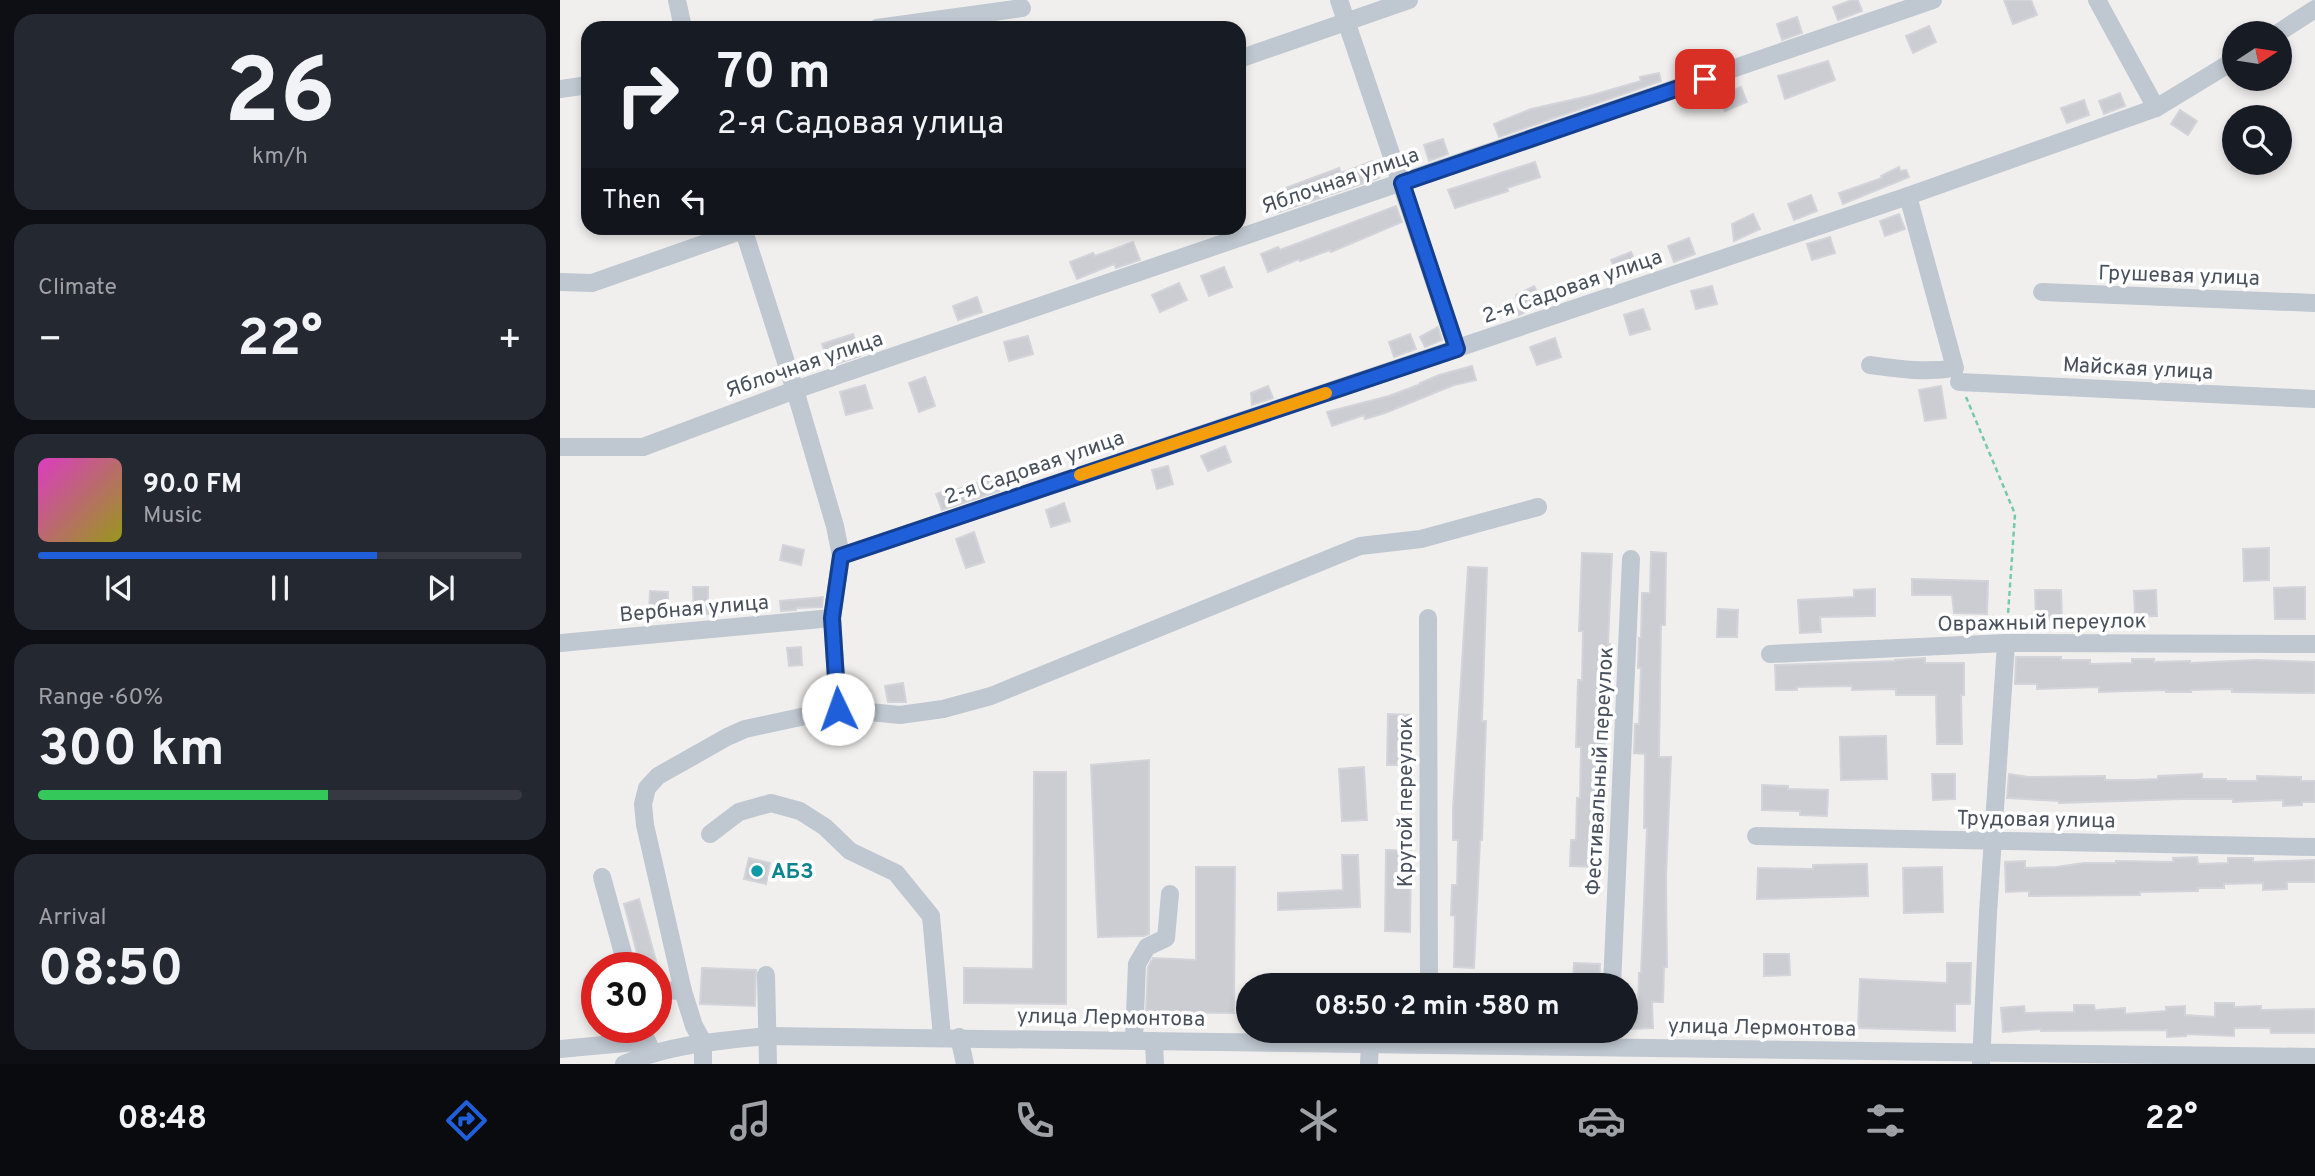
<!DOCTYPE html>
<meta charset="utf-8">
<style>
body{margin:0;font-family:Overpass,sans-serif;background:#242831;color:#f1f3f6;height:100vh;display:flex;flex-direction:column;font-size:26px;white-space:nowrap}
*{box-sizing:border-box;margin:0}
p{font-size:23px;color:#9ea1a6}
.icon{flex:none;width:38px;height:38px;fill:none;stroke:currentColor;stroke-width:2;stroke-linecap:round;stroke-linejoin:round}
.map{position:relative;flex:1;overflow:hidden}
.sheet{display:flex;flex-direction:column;gap:14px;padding:14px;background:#0d0f14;width:560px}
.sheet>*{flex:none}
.hud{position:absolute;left:21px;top:21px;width:665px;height:214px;border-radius:21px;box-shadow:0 4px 10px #0003;background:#171b24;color:#f1f3f6;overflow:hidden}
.needle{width:46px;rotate:78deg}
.fabs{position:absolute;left:1662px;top:21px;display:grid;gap:14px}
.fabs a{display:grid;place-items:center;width:70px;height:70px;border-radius:50%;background:#171b24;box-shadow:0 4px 10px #0003;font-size:35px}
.speed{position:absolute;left:21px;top:952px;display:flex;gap:14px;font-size:35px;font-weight:700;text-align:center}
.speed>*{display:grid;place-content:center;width:91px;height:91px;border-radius:50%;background:#171b24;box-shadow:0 4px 10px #0003;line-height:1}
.speed .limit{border:10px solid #d22;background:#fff;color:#111}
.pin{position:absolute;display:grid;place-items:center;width:60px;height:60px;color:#fff;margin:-30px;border-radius:14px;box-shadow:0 4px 10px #0006}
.me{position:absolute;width:77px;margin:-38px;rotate:357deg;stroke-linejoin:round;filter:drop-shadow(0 0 5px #0008)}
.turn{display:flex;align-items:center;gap:24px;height:147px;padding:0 21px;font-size:32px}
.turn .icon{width:91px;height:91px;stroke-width:2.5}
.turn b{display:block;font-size:49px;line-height:60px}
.then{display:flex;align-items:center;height:66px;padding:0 21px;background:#0003;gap:14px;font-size:26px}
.big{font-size:52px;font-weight:700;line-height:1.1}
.sheet .card{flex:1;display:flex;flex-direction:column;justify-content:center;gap:10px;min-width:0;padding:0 24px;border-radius:21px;background:#242831}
.sheet .dial{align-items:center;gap:0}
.dial b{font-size:91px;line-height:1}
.song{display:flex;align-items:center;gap:21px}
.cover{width:84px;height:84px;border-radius:10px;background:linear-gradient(135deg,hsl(310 70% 55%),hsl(60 70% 35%))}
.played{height:7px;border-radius:4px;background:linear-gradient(90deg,#1f5fda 70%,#363941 70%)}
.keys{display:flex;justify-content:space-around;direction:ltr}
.heat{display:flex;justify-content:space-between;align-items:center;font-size:38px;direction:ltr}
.charge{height:10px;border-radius:5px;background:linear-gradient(90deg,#34c759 60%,#363941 0)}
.trip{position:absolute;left:676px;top:973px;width:402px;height:70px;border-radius:35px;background:#171b24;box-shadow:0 4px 10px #0003;font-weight:700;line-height:70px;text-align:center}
.dock{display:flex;height:112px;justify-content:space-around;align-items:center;background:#090b0e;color:#9ea1a6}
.dock .icon{width:49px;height:49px}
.dock .selected{color:#1f5fda}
.dock b{font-size:32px;color:#f1f3f6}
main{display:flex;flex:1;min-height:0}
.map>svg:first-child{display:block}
.building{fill:#cbcdd3;stroke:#d3d4da;stroke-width:2}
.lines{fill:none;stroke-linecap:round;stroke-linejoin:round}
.path{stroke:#77caa9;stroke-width:2.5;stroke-dasharray:5 3.5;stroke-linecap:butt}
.minor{stroke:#bfc7d0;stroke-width:18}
.route-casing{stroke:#143e8e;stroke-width:18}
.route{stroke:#1f5fda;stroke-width:12}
.slow{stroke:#f59e0b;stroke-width:12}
.culture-dot{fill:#0f9aa8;stroke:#fff;stroke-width:2.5}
.labels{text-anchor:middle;stroke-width:7;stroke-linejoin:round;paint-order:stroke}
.street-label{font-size:21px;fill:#47505b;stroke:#fff}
.culture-label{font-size:21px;font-weight:bold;fill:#0d838f;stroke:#fff;text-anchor:start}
</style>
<main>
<section class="sheet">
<div class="card dial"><b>26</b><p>km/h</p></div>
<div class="card"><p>Climate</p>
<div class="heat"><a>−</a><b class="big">22°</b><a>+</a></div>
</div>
<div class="card">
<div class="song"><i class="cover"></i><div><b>90.0 FM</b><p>Music</p></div></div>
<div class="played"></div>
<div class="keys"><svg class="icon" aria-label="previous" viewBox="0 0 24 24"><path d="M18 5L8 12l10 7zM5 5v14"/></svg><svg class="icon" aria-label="pause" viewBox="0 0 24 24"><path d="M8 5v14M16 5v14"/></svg><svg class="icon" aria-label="next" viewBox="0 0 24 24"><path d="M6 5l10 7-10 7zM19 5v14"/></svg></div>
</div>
<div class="card"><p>Range · 60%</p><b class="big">300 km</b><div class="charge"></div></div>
<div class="card"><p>Arrival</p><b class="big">08:50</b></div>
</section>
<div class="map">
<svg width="1755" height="1064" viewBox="0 0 1755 1064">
<rect width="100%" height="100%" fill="#f1efee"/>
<g class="building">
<polygon points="1292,0 1298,0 1302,11 1278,20 1273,7"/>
<polygon points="1444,0 1471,0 1477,15 1453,24"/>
<polygon points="1237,17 1242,33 1222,40 1217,24"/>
<polygon points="1369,26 1376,42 1353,53 1346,36"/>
<polygon points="1268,61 1275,80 1225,99 1218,76"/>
<polygon points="1099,73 1101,81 939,137 934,124 971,109 1029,96 1081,81 1080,77"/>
<polygon points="1181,87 1187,102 1165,111 1159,96"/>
<polygon points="1560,93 1565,106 1544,114 1539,101"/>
<polygon points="1524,100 1529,115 1507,123 1501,108"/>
<polygon points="1620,110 1637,121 1628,135 1611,124"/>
<polygon points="883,139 888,154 869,161 864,145"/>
<polygon points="813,161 819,178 719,212 712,193 779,168 781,173"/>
<polygon points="975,162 980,177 947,188 948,191 895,208 888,190"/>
<polygon points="1339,167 1340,171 1346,170 1349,177 1283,204 1279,193 1322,178 1321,176"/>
<polygon points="1251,195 1257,211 1234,220 1228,204"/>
<polygon points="836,206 842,222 771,252 770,250 740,261 739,259 708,272 701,254 718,247 720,250"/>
<polygon points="1193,214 1200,229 1174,241 1172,224"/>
<polygon points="1339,214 1345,229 1325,236 1320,221"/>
<polygon points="1270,237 1275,253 1252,260 1247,244"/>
<polygon points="1129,238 1135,254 1114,262 1108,246"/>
<polygon points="573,242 580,260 556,268 554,264 517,279 510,262 533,253 535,256"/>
<polygon points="1071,252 1079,270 1059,278 1051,260"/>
<polygon points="664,267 672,287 649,296 641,276"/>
<polygon points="619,283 627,300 600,312 592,295"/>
<polygon points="974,286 983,304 959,315 956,295"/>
<polygon points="1152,286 1157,304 1136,309 1131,291"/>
<polygon points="417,297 422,312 398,320 393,306"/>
<polygon points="1083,309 1090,329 1070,335 1064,315"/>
<polygon points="878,327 882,340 865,347 860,337"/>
<polygon points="293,334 300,356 270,366 262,344"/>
<polygon points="850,334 856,349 834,357 829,342"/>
<polygon points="468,336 473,354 449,361 444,342"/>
<polygon points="995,338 1001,357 977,365 970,347"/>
<polygon points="912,366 916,380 894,385 825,413 805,419 804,415 772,426 767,412 829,396 861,384 860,383 879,375"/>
<polygon points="365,377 375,406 359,412 349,383"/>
<polygon points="305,385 312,408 286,415 280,392"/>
<polygon points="708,386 713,398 692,405 691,393"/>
<polygon points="1381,386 1386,418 1365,421 1359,390"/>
<polygon points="665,446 671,462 648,471 641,456"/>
<polygon points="608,466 613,484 597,489 592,470"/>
<polygon points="434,477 439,491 382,510 376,494 392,488 393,491"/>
<polygon points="504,503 510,521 491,527 486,510"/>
<polygon points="414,532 424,562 406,568 396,539"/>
<polygon points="223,545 244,550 241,565 220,560"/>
<polygon points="1709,548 1709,580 1684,581 1683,549"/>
<polygon points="1091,552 1106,553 1105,625 1101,625 1099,757 1111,757 1106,877 1107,967 1104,967 1103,1002 1092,1002 1093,1028 1071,1029 1071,1011 1078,1011 1079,973 1081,973 1087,828 1084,828 1085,754 1074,753 1075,724 1079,724 1081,668 1078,668 1079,638 1081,638 1082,593 1090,593"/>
<polygon points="1022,553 1052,554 1048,644 1050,644 1050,709 1046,709 1044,786 1039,786 1037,867 1010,866 1011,840 1016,840 1017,798 1020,798 1021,747 1016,747 1018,680 1022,680 1023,631 1019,631"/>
<polygon points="908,567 927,568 922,721 926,721 925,751 922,840 920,840 914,968 894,967 895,916 891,915 892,885 897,885 898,840 893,840 893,808"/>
<polygon points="1352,579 1428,581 1427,614 1394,613 1392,595 1352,595"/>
<polygon points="133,587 148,587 148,614 134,615"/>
<polygon points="1745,587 1745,619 1715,619 1714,588"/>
<polygon points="1315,589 1315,616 1260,617 1261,632 1240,633 1238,600 1294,597 1294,590"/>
<polygon points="1475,590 1501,590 1502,619 1476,619"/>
<polygon points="1596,590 1597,616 1575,617 1574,591"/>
<polygon points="90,591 108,592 108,613 89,612"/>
<polygon points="263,597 262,607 236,608 236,610 221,611 220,601"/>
<polygon points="1158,609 1178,610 1177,637 1157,637"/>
<polygon points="241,647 242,665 229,666 227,648"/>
<polygon points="1456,657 1501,657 1501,660 1530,660 1530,664 1572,663 1572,659 1594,659 1594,662 1630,661 1630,663 1696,660 1755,662 1755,693 1672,692 1672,689 1631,690 1631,692 1606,692 1606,690 1539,692 1539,687 1477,689 1477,684 1455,684"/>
<polygon points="1365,658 1365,663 1404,663 1404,695 1401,695 1402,744 1377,744 1376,695 1336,695 1336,689 1292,690 1292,686 1237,687 1237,690 1216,690 1215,665 1335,661 1335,660"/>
<polygon points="343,683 346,702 328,702 325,686"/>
<polygon points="828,714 852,715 851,765 827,765"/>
<polygon points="1326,736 1327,779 1281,780 1280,737"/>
<polygon points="589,760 589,934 584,936 538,937 531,765"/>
<polygon points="804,767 807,820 782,821 779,769"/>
<polygon points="474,772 506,772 506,1004 404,1003 404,968 473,969"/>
<polygon points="1372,774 1395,774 1395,799 1373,800"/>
<polygon points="1449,774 1468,777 1545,776 1545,780 1575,780 1598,779 1598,776 1642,774 1642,779 1666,779 1666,781 1697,781 1697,776 1741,777 1741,781 1755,781 1755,802 1742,802 1742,805 1723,806 1723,800 1673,802 1673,799 1624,799 1499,803 1499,801 1447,798"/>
<polygon points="1202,785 1228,786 1228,789 1268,790 1267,816 1240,815 1240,811 1202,810"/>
<polygon points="826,850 851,851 850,932 825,931"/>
<polygon points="782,855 798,855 800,907 718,910 718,893 783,890"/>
<polygon points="1637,857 1638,864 1668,863 1668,858 1693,858 1693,862 1755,860 1755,882 1727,882 1727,889 1703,890 1703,883 1664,884 1664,888 1638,888 1638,891 1580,892 1580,895 1469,896 1469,891 1446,892 1445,862 1465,861 1465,868 1496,867 1524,863 1556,863 1556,861 1614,862 1613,858"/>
<polygon points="189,858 210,863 206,884 184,879"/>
<polygon points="1307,864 1308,896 1197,899 1198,868 1253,869 1253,865"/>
<polygon points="636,867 675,867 674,1013 586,1012 588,967 593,958 636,960"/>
<polygon points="1382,867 1383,912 1344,913 1343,868"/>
<polygon points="79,899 98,968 81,968 64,904"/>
<polygon points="1204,954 1229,954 1230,975 1204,976"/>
<polygon points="1014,963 1040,964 1039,985 1013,985"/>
<polygon points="1387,963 1411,963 1410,1004 1395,1004 1395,1031 1298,1028 1300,979 1387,983"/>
<polygon points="142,968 196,970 195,1006 140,1004"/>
<polygon points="1655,1003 1674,1003 1674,1007 1701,1006 1701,1010 1755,1009 1755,1033 1711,1033 1710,1028 1674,1028 1674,1036 1626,1034 1626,1036 1607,1037 1607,1030 1481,1031 1481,1029 1443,1032 1441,1008 1464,1006 1465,1013 1514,1012 1514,1005 1534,1005 1535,1010 1565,1008 1565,1014 1606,1011 1606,1007 1625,1006 1625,1015 1655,1017"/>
</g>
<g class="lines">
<polyline class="path" points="1406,397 1455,514 1447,629"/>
<g class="minor">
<polyline points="117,0 123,28"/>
<polyline points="779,0 897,349"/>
<polyline points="1537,0 1596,108"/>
<polyline points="317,28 462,8"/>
<polyline points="1718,33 1755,9"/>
<polyline points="679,59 849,0"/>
<polyline points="0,89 28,85"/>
<polyline points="0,282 32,283 189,228"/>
<polyline points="1482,292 1755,303"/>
<path d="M1310 365C1339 369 1366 373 1395 368L1348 196"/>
<polyline points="1399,382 1755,399"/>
<polyline points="0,447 83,447 235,390 1373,0"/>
<polyline points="281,556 1348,196 1596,108 1675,60"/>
<polyline points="868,618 869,985"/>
<polyline points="0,643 272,618"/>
<polyline points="1210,654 1446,643 1755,644"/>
<polyline points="278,709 340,715 383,709 431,696 800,546 861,539 978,507"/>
<polyline points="150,834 179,812 211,803 240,811 265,827 290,851 336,873 371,916 382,1037"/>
<polyline points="1196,836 1755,847"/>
<polyline points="42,877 67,968"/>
<polyline points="206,975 208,1064"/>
<polyline points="32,982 37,982"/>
<polyline points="1052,985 1071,559"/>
<polyline points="96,990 123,991"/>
<polyline points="399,1037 405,1064"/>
<polyline points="574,1040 577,964 587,947 606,938 610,894"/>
<polyline points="594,1041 595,1064"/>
<polyline points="0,1049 87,1041 92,1052"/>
<path d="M64 1064C110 1044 158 1041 208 1036L1755 1057"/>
<polyline points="143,1064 143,1042 134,1026 123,991 85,825 83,804 87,788 98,776 167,737 185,729 278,709 272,618 281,556 275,526 235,390 183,228"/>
<polyline points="809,1064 810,1044"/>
<polyline points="1421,1064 1428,913 1446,643"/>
</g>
</g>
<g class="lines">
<g class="route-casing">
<polyline id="route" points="278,709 272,618 281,556 897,349 842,183 1145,79"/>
</g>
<use href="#route" class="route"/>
<polyline class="slow" points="520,475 766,393"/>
</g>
<circle class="culture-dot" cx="197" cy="871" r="7"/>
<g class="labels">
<g class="street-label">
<text transform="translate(780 180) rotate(-19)" y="7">Яблочная улица</text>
<text transform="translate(1619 275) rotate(2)" y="7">Грушевая улица</text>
<text transform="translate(1012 286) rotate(-19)" y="7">2-я Садовая улица</text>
<text transform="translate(244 364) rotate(-19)" y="7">Яблочная улица</text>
<text transform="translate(1578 368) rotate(3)" y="7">Майская улица</text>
<text transform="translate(474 467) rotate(-19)" y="7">2-я Садовая улица</text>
<text transform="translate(134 608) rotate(-5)" y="7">Вербная улица</text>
<text transform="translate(1482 622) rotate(-1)" y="7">Овражный переулок</text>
<text transform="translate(1039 771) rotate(-87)" y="7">Фестивальный переулок</text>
<text transform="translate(845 802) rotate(-90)" y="7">Крутой переулок</text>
<text transform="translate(1476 819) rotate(1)" y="7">Трудовая улица</text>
<text transform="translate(551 1017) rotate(1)" y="7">улица Лермонтова</text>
<text transform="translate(1202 1027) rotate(1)" y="7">улица Лермонтова</text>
</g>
<g class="culture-label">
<text x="211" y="878">АБЗ</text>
</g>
</g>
</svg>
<div class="fabs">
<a><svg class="needle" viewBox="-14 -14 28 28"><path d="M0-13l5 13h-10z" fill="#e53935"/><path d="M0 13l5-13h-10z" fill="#9ea1a6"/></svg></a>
<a><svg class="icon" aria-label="search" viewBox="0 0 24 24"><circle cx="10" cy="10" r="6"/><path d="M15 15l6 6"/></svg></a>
</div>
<div class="speed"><div class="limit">30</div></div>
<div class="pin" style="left:1145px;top:79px;background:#d93025"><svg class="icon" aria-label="arrive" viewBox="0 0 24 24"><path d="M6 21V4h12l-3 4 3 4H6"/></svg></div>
<svg class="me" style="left:278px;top:709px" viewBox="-20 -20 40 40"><circle r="19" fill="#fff"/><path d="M0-13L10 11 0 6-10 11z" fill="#1f5fda"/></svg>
<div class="trip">08:50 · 2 min · 580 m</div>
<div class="hud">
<div class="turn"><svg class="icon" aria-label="right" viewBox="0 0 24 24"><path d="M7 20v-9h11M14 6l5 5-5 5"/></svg><div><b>70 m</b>2-я Садовая улица</div></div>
<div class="then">Then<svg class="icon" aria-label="left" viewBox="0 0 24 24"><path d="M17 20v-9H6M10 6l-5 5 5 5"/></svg></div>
</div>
</div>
</main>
<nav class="dock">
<b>08:48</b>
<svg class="icon selected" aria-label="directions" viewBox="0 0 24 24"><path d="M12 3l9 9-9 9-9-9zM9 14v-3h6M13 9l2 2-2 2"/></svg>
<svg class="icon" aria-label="music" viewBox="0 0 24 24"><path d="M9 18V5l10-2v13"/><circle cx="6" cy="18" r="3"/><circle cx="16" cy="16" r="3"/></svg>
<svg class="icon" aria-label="phone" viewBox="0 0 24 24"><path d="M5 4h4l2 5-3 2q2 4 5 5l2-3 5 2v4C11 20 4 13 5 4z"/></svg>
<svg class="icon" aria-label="climate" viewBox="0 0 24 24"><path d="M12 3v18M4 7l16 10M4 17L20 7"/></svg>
<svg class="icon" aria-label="car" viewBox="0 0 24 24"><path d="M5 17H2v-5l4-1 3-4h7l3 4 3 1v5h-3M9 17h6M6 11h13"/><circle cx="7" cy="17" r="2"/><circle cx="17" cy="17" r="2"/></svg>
<svg class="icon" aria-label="filters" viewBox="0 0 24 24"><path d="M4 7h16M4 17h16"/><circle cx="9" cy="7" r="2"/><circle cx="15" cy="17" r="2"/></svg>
<b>22°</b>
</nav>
